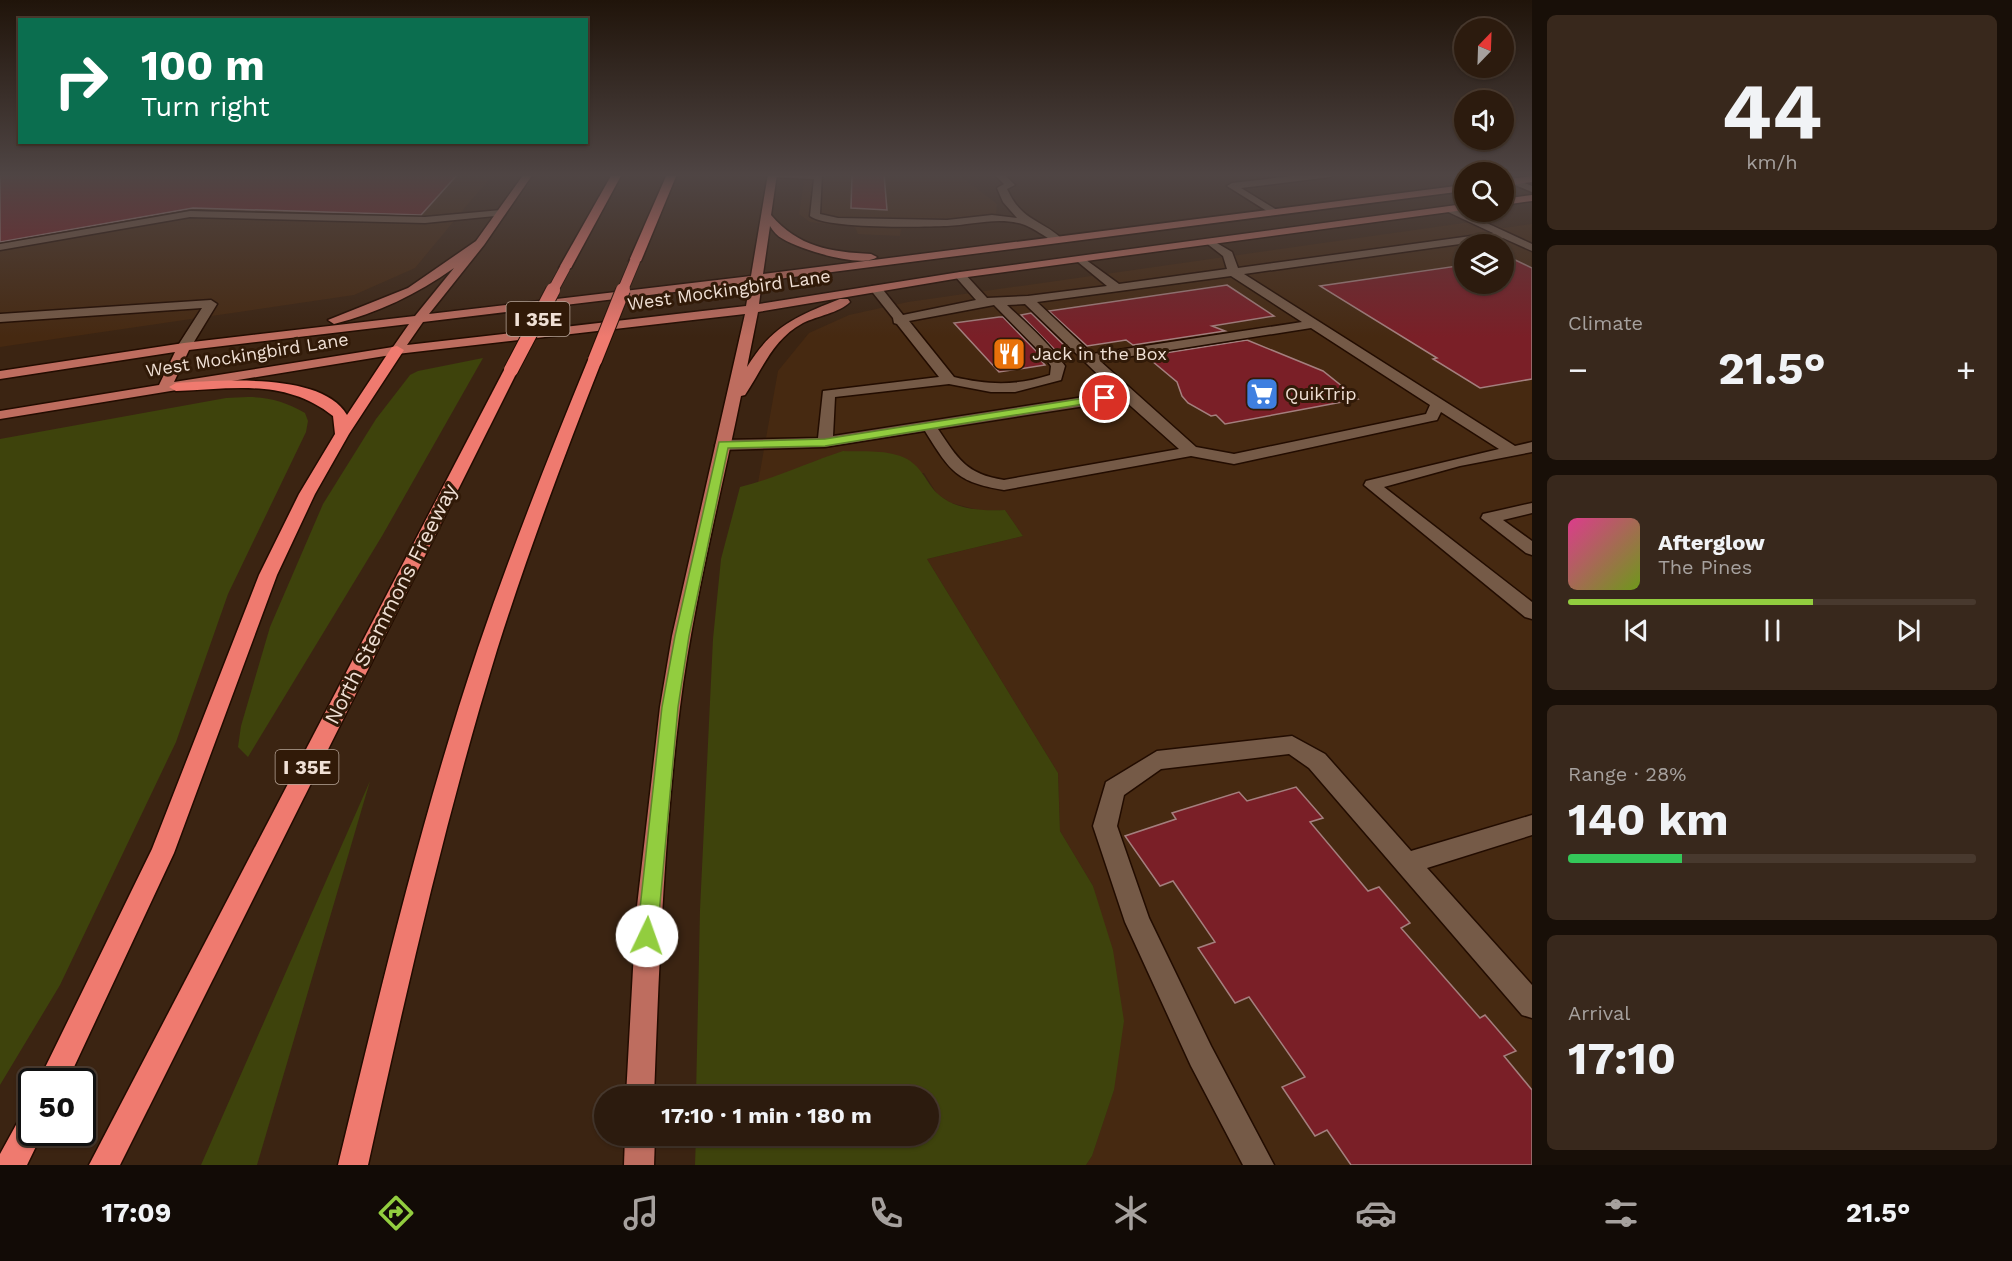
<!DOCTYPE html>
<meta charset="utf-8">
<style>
body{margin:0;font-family:"Work Sans",sans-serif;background:#38281c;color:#f1f3f6;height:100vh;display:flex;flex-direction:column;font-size:22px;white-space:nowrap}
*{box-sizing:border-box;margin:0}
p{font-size:20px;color:#a6a19e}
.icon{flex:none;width:33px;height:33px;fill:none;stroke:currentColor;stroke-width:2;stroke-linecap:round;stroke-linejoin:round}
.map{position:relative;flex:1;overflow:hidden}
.sheet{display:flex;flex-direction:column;gap:15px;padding:15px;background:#180f08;width:480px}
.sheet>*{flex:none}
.guide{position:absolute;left:18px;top:18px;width:570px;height:126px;border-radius:0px;box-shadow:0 2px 4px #0004,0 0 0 2px #48392e;background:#0b6e4f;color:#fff;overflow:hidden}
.needle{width:39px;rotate:23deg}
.tools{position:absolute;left:1454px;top:18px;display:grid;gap:12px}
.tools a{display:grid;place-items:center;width:60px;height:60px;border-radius:50%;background:#2c1b0e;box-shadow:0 2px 4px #0004,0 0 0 2px #48392e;font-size:30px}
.speed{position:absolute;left:18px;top:1068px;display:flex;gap:12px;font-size:30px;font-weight:700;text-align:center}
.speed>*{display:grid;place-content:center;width:78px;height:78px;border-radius:50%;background:#2c1b0e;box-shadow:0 2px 4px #0004,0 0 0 2px #48392e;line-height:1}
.speed .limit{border:3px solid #111;border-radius:9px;background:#fff;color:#111}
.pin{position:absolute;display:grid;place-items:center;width:51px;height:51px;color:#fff;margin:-26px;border:3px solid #fff;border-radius:50%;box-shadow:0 2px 6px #0007}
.me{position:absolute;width:66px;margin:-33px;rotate:3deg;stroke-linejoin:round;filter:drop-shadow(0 0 4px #0008)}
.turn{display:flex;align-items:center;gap:21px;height:126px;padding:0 24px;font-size:27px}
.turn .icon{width:78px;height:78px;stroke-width:2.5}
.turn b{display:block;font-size:42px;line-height:51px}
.big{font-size:45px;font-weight:700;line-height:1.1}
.sheet .widget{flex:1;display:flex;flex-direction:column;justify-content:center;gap:9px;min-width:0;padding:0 21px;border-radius:9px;background:#38281c}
.sheet .dial{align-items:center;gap:0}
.dial b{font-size:78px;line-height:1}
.song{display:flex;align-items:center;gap:18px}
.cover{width:72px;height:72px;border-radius:9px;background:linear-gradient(135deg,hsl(330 70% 55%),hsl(80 70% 35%))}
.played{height:6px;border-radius:3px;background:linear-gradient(90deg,#92cd3f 60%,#48392e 60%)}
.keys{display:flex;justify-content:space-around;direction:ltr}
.heat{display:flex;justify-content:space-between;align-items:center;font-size:33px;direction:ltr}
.charge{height:9px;border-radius:4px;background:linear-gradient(90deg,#34c759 28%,#48392e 0)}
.trip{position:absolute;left:594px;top:1086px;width:345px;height:60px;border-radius:30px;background:#2c1b0e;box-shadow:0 2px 4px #0004,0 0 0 2px #48392e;font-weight:700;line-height:60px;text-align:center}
.tabs{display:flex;height:96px;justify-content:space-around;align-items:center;background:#120b06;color:#a6a19e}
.tabs .icon{width:42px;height:42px}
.tabs .current{color:#92cd3f}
.tabs b{font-size:27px;color:#f1f3f6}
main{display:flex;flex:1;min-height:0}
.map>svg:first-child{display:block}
.built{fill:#462911;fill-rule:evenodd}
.green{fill:#3e430c}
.building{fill:#7a1f27;stroke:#a47f7e;stroke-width:1.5}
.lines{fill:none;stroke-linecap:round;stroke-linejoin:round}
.minor-casing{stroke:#220c00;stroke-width:3}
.major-casing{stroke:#220c00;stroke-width:3}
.highway-casing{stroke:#220c00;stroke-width:3}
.minor{fill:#755a47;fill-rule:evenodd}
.major{fill:#be6d5f;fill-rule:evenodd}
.highway{fill:#ef7a6f;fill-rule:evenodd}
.highway-bridge-far1-casing{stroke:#220c00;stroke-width:12;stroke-linecap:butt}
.highway-bridge-casing{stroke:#220c00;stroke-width:16;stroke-linecap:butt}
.highway-bridge-far1{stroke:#ef7a6f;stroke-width:10}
.highway-bridge{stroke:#ef7a6f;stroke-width:14}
.route{fill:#92cd3f;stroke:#5f8529;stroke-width:1.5}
.labels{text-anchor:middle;stroke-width:6;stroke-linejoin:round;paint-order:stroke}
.far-street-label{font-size:18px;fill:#f0e0d5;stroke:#311a08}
.far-poi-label{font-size:18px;fill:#f0e0d5;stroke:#311a08;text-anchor:start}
.shield{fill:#311a08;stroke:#b7a598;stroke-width:1.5}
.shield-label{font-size:20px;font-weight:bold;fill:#f0e0d5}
.street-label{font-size:21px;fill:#f0e0d5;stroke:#311a08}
</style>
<main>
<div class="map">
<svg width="1532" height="1165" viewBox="0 0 1532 1165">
<rect width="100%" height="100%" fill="#3b2412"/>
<g class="built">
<polygon points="0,174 493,174 415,268 354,295 0,347"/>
<polygon points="805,174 958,174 997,204 995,222 955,227 901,229 900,236 858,234 855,227 810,222 799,214"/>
<path d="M1485 220 1503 228 1532 224V1165H1086L1092 1156 1114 1090 1093 886 1060 831 1058 773 927 559 1023 536 1005 510 982 511 951 503 937 494 924 473 758 483 778 371 809 333 849 315 908 302ZM1464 244H1503V284H1464Z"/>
</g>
<g class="green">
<polygon points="483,358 382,536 248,757 238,747 241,726 270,627 323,504 376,419 410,375 418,371"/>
<path d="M248 397C270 397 286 402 305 413L308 421 306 432 228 594 176 742 60 985 0 1085V439L226 398Z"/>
<path d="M843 451C864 452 888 449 907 459 923 468 926 483 938 494 955 510 983 511 1005 510L1023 536 927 559 1058 773 1060 831 1093 886 1113 950 1124 1021 1114 1090 1092 1156 1086 1165H695L696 1136H928V1096H696L700 910 713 639 721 559 740 487C774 479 809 462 843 451Z"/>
<polygon points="370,781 257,1165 201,1165"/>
</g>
<g class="building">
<polygon points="0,174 458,174 421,215 193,208 0,242"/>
<polygon points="852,174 884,174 887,210 851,208"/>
<polygon points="1511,258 1532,268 1532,379 1480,388 1433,359 1437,358 1320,286 1464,265 1464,284 1503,284 1503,259"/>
<polygon points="1227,285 1274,316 1212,326 1225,331 1133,345 1126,340 1087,346 1049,311"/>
<polygon points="1031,313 1068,349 1056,351 1021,315"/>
<polygon points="999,317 1003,317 1039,354 1035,354 1045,365 999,372 954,323"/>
<polygon points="1247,340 1323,371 1358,399 1225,424 1216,415 1211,416 1188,403 1182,396 1177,382 1146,356"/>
<polygon points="1296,787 1323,818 1310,822 1368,891 1379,887 1410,923 1401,928 1480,1018 1485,1015 1516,1051 1504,1056 1532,1090 1532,1165 1351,1165 1327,1130 1315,1136 1282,1087 1305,1077 1249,997 1235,1003 1198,948 1215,942 1173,881 1160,886 1125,836 1176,819 1172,813 1239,792 1247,801"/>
</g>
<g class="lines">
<g class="minor-casing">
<g id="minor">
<path d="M767 174H822L820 214 838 218 947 220 992 215 1017 218 1003 202 997 188 1004 184 994 174H1004L1015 185 1007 189C1022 222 1041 219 1062 239L1057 242 1053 241C1044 236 1035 229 1025 225 1000 216 972 225 947 226 922 227 826 229 810 216L814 179 772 177Z"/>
<polygon points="1310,174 1335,174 1330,177 1241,188 1277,210 1277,214 1273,215 1227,186 1232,183"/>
<polygon points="1503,174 1532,186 1532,192 1503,180"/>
<path d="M1450 206 1532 244V251L1503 238 1244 274 1515 446 1532 442V452L1460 466 1384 487 1532 602V619L1525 617 1364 485 1366 481 1499 449 1441 412 1437 420 1432 421 1234 464 1191 456 1004 490C956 482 950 471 925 431L825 447 723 450 715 445 723 440 818 438 823 391 939 377 897 324 894 323 893 318 870 289 872 286H880L903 315 976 300 954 275 960 272 964 273 987 298 1028 296 1107 286 1078 262V258L1082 257 1119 284 1227 269 1223 256 1205 242 1210 239 1232 252 1238 268 1493 233 1446 211 1445 209ZM1231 276 1302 322 1092 354 1037 302ZM1025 304 1116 392 833 436 835 397 949 384 991 392H1015L1061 380 1065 366C1049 343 1027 324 1007 305ZM994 305 1043 355 1051 366 1050 375C1016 386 988 385 954 377L909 321ZM1311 328 1430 405 1426 414 1234 454 1196 447 1100 361ZM1124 400 1179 449 1004 480C966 474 958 459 938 429Z"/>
<polygon points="501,210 505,211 505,215 425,223 190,217 0,250 0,244 190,211 425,217"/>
<polygon points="211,300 217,304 189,350 184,351 177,347 202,308 0,322 0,314"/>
<polygon points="1532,503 1532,513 1503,520 1532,541 1532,555 1526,553 1481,518 1483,514"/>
<polygon points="1292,736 1325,754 1411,851 1532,815 1532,835 1427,868 1532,985 1532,1018 1522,1015 1309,768 1289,754 1161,769 1124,795 1117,826 1149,918 1211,1046 1274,1165 1243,1165 1191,1066 1125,922 1093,826 1106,782 1157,751"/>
</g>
</g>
<g class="major-casing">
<g id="major">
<path d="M524 174H533L484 245 429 314 751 276 768 174H777L771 215C798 247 831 252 871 254L877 257C862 269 799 249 783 239 777 236 773 231 770 226L763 274 1464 185V191L762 281 759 304 960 272 1464 204V210L960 278 758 312 747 367C772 326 797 316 840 299H848L850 302C839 313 817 316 803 323 773 339 763 368 745 395L741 396C720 499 693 603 680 707 664 836 659 966 654 1096H626L636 915 660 707 672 636 745 314 397 354 0 419V411L159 385 175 352 0 379V371L184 343 415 316 454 268C417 294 378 313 334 324L328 320 408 288 476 241ZM750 283 746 306 407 345 423 322ZM409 324 393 347 174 382 189 350Z"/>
<polygon points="1532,176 1532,182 1503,186 1503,180"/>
<polygon points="1532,195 1532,201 1503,205 1503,199"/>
<polygon points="625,1136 655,1136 654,1165 624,1165"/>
</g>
</g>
<g class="highway-casing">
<g id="highway">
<polygon points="612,174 622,174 571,268 565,271 561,270 559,268"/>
<polygon points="667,174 677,174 641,261 635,264 631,263 629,261"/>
<path d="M397 346 404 350 349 434 315 494 277 575 174 853 67 1082H38L152 849 259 575 299 494 335 434 333 416C285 378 233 389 176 391L169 387 176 383C219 381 322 371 347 415L392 347Z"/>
<path d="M595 356 602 360C564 456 528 552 497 650 445 819 406 992 368 1165H338C380 992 421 818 478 648 511 551 549 455 588 360Z"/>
<polygon points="511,366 518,370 120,1165 89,1165 504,370"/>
<polygon points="32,1110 32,1132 43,1132 27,1165 0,1165 0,1154 22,1114"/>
</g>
</g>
<use href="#minor" class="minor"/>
<use href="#major" class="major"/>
<use href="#highway" class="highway"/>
<g class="highway-bridge-far1-casing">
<g id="highway-bridge-far1">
<polyline points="552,292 565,268"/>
<polyline points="622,292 635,261"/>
</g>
</g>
<g class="highway-bridge-casing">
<g id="highway-bridge">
<polyline points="595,360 623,290"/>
<polyline points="511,370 553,290"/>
</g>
</g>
<use href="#highway-bridge-far1" class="highway-bridge-far1"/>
<use href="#highway-bridge" class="highway-bridge"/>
</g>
<linearGradient id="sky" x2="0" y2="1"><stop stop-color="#20140a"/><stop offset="0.52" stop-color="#4f4544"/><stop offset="1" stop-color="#4f4544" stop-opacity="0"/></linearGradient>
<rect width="1532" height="337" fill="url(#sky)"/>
<polygon class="route" points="1105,395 1108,396 1108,400 825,446 728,448 689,636 678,707 657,936 654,943 647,946 640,943 637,936 662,707 675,636 719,442 825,439"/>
<defs>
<g id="restaurant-square" transform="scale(1.725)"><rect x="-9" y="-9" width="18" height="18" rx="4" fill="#e8710a" stroke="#311a08"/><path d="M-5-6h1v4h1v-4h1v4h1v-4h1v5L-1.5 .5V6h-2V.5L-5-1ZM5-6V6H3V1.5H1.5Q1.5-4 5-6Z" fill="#fff"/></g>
<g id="supermarket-square" transform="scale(1.725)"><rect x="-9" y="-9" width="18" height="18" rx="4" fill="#3f7fe0" stroke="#311a08"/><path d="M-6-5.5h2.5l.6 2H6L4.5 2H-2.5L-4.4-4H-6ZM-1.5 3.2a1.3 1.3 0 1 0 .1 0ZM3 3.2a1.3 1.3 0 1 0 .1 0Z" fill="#fff"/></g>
</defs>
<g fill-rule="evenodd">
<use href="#restaurant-square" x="1009" y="354"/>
<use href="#supermarket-square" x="1262" y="394"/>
</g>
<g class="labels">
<g class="far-street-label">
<text transform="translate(729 290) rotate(-8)" y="6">West Mockingbird Lane</text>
<text transform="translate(247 355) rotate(-9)" y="6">West Mockingbird Lane</text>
</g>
<g class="far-poi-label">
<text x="1032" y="360">Jack in the Box</text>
<text x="1285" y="400">QuikTrip</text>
</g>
<g class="shield">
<rect x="506.5" y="302" width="63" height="34" rx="4.5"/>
<rect x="275.5" y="750" width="63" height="34" rx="4.5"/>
</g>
<g class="shield-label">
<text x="538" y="326">I 35E</text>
<text x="307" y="774">I 35E</text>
</g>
<g class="street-label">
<text transform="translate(391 604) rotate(-63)" y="7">North Stemmons Freeway</text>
</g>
</g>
</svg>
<div class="tools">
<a><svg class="needle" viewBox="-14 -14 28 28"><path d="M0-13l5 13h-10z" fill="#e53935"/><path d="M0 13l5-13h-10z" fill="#a6a19e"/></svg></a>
<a><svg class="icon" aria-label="sound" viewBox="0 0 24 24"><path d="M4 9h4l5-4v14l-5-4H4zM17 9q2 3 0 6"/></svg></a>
<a><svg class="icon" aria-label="search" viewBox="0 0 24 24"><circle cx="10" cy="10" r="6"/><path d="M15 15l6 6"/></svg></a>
<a><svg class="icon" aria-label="layers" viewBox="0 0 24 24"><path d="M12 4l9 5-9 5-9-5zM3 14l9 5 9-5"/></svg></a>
</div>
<div class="speed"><div class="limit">50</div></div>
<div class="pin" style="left:1105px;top:398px;background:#d93025"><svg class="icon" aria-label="arrive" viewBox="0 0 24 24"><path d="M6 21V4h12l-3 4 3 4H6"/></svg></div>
<svg class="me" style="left:647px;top:936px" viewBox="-20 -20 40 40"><circle r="19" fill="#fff"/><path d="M0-13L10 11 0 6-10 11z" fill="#92cd3f"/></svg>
<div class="trip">17:10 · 1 min · 180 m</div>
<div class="guide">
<div class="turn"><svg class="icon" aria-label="right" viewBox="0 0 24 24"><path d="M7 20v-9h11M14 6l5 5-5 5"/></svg><div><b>100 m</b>Turn right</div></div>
</div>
</div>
<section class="sheet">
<div class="widget dial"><b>44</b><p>km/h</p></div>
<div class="widget"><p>Climate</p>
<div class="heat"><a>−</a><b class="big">21.5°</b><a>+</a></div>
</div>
<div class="widget">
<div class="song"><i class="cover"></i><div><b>Afterglow</b><p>The Pines</p></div></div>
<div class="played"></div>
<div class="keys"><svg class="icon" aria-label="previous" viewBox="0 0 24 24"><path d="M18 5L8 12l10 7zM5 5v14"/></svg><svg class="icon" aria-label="pause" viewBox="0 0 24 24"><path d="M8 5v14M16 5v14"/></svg><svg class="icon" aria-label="next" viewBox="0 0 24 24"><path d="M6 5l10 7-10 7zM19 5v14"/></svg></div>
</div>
<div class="widget"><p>Range · 28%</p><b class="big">140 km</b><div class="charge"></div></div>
<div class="widget"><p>Arrival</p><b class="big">17:10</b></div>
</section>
</main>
<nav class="tabs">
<b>17:09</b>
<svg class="icon current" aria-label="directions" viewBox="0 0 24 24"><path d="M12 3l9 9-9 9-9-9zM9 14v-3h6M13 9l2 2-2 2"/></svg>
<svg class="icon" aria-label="music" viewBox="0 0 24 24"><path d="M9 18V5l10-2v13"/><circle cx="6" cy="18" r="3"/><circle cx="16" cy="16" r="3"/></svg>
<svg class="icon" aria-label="phone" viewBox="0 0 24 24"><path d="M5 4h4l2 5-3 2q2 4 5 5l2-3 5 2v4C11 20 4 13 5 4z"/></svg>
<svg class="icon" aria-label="climate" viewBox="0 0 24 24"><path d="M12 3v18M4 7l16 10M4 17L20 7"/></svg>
<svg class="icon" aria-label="car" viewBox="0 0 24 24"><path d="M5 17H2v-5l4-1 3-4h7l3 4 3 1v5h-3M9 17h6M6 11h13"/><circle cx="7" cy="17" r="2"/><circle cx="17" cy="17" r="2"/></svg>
<svg class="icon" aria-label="filters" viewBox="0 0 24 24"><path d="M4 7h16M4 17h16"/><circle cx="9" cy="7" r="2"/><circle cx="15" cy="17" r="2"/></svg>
<b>21.5°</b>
</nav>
